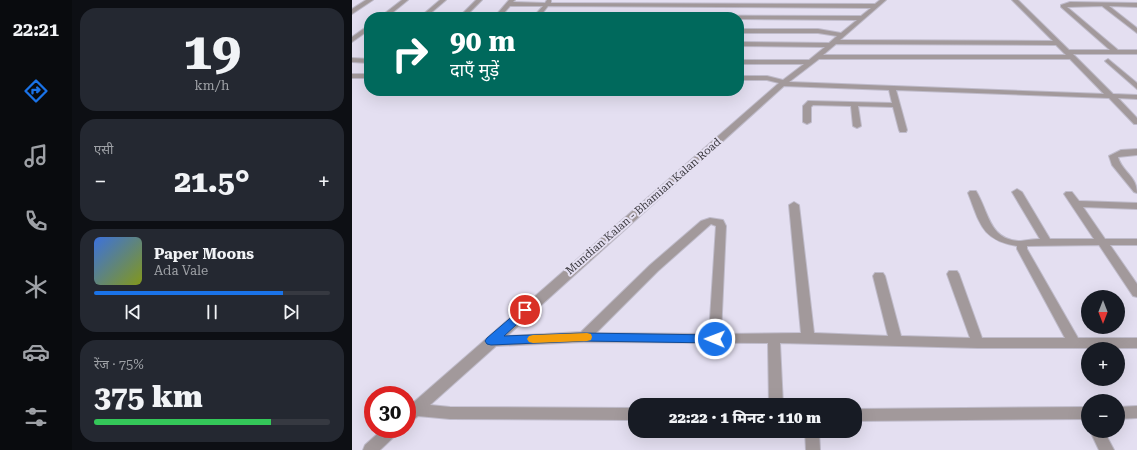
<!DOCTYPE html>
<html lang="hi">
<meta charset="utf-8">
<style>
body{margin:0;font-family:"Roboto Serif","Noto Sans Devanagari",serif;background:#242831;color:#f1f3f6;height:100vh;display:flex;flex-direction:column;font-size:15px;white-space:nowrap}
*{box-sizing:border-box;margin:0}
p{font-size:13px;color:#9ea1a6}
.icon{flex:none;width:22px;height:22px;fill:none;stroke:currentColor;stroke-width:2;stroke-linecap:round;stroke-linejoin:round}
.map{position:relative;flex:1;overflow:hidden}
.sheet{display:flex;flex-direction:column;gap:8px;padding:8px;background:#0d0f14;width:280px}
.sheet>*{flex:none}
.top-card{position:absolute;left:12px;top:12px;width:380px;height:84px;border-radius:16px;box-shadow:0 4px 16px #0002;background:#00695c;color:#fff;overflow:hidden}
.needle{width:26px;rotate:180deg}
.tools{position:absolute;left:729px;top:290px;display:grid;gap:8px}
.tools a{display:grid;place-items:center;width:44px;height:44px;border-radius:50%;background:#171b24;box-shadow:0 4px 16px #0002;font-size:20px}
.speed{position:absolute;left:12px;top:386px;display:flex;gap:8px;font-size:20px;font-weight:700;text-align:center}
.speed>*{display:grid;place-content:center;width:52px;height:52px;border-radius:50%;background:#171b24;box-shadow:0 4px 16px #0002;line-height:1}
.speed .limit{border:6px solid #d22;background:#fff;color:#111}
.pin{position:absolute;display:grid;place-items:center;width:34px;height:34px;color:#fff;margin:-17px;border:2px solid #fff;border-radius:50%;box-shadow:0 1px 4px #0007}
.me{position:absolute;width:44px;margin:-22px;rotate:271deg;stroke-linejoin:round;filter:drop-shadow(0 0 3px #0008)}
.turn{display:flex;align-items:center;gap:14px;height:84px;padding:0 20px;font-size:18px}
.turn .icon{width:52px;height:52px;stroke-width:2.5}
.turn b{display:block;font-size:28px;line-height:34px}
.big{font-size:30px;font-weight:800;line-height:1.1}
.sheet .widget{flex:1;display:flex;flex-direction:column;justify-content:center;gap:6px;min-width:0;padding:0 14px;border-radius:16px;background:#242831}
.sheet .dial{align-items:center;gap:0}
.dial b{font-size:52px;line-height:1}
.song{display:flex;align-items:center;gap:12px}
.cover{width:48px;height:48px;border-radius:6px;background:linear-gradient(135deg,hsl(220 70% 55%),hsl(70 70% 35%))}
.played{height:4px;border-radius:2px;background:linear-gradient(90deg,#1a73e8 80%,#363941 80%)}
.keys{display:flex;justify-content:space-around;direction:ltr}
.heat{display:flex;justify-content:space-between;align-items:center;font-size:22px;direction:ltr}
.charge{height:6px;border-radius:3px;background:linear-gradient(90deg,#34c759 75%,#363941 0)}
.trip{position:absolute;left:276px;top:398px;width:234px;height:40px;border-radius:16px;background:#171b24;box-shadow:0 4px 16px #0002;font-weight:800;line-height:40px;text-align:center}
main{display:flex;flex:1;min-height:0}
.tab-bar{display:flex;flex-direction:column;width:72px;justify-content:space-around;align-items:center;background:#090b0e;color:#9ea1a6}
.tab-bar .icon{width:28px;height:28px}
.tab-bar .current{color:#1a73e8}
.tab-bar b{font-size:18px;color:#f1f3f6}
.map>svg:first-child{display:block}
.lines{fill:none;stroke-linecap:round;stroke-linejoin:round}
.minor-casing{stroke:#bfbbca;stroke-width:2}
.minor{fill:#a2999b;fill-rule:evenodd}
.route{fill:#1a73e8;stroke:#114b97}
.slow{fill:#f59e0b}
.labels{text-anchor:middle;stroke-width:4;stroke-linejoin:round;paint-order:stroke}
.street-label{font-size:11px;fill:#3c3a40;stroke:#e4dff1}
</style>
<main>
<nav class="tab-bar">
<b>22:21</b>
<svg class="icon current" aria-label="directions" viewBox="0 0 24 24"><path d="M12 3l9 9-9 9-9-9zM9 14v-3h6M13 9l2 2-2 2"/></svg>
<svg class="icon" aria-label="music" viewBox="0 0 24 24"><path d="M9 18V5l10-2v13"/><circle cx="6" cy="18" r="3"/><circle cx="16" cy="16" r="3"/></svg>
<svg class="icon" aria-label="phone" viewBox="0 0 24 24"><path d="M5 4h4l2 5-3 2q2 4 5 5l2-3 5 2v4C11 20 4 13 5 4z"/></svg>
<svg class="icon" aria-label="climate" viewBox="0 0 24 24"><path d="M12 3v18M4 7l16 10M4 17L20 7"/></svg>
<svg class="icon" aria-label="car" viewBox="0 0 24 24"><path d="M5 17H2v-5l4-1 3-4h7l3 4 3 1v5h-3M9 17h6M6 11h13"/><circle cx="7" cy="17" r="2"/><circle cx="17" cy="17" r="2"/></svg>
<svg class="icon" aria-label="filters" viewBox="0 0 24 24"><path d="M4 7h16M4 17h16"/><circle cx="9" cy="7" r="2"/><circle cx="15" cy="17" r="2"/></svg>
</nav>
<section class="sheet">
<div class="widget dial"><b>19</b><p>km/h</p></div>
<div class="widget"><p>एसी</p>
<div class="heat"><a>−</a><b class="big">21.5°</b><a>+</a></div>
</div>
<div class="widget">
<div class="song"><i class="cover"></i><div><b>Paper Moons</b><p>Ada Vale</p></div></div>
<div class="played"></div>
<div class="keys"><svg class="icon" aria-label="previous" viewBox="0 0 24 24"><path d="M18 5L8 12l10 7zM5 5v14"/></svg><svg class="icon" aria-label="pause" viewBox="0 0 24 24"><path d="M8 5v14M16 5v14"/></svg><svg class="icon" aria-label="next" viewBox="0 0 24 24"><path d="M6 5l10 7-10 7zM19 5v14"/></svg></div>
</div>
<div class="widget"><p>रेंज · 75%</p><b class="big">375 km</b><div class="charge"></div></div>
</section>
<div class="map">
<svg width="785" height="450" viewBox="0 0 785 450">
<rect width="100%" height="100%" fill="#e4dff1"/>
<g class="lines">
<g class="minor-casing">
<g id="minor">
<polygon points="14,0 21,0 0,14 0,9"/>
<polygon points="50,0 56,0 35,17 28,17"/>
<polygon points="88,0 94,0 74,17 68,17"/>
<polygon points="124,0 130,0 113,17 107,17"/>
<path d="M157 0H163L161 2 193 3 195 0H199V3L523 4 528 0H534L488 40 701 41 660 0H666L717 50H758L709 7V5L718 2 785 3V7L757 6 785 28V33L750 6 715 7 766 50H785V54H721L761 94 785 95V99L766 98 785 118V124H782L757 98 544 90 555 130 554 132H548L547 130 541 107 506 106 509 126 505 128 501 126 499 106 461 105 459 107V122L455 124 451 122V106L456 101 540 103 537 90 432 86 155 336 229 332 298 265 349 221 358 218 371 220 374 226 369 334 449 333 437 205 442 202 447 205 462 333 536 336 521 276 523 273H531L533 276 549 336 618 338 595 274 597 271H605L607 274 630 338H713L665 249V246C629 240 628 223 616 193L618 191H624C637 212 637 241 669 241 675 240 682 239 688 239L660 192 665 189 670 192 698 239H742L712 194 714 192H720L727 201 785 203V209L731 207 753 239H785V245H758L785 284V297L781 296 747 245 675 246V249L726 338H785V348H626L428 343 431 405H417L416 343 232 342 144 346 78 405 98 407 283 408V420L98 419 66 416 60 421 55 423V408L427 83 415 80H387V76H415L431 80 452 64H387V60H457L473 47 387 46V42L477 43 485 36 466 33H387V29H466L489 33 505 20 387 19V17L145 16V14ZM158 6H191L183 15 151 14ZM196 6 519 8 509 16 189 15ZM484 44 704 45 714 55H471ZM467 59H718L752 94 437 82ZM359 224 364 226 357 334 244 333 306 271Z"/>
<polygon points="17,25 17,30 0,42 0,37"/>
<polygon points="0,58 17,59 17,63 0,62"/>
<polygon points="756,59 785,83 785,89 754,62 753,61"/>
<rect x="0" y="74" width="17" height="4"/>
<path d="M785 149V155L766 157C770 172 785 176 785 193L782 192 760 165 757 156 769 150Z"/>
<polygon points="785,406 785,418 766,419 766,407"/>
<polygon points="736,407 736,419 503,421 503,409"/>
<polygon points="31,429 48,429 46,433 28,450 11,450 13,445"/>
<polygon points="453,431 467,431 468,450 454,450"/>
<polygon points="738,431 752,431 762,450 747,450"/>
</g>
</g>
<use href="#minor" class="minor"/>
</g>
<polygon class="route" points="173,307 177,308 179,310 177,313 152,336 232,333 363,335 367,336 369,339 367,342 363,343 232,341 139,345 135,344 133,341 135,338 170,308"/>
<polygon class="slow" points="235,333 239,334 240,337 239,340 235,341 181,343 177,342 175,339 177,336 181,335"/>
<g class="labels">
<g class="street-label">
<text transform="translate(291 206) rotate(-41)" y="4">Mundian Kalan - Bhamian Kalan Road</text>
</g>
</g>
</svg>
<div class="tools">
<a><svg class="needle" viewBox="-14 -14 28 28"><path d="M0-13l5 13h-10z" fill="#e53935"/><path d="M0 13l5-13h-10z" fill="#9ea1a6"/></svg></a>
<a>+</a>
<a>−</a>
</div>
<div class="speed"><div class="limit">30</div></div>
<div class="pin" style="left:173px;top:310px;background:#d93025"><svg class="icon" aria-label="arrive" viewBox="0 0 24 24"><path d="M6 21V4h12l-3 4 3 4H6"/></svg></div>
<svg class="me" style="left:363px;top:339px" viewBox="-20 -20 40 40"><circle r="17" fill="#1a73e8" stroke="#fff" stroke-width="3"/><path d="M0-11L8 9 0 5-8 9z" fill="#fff"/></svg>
<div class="trip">22:22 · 1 मिनट · 110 m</div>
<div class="top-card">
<div class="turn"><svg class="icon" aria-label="right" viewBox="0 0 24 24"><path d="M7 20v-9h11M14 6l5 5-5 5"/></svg><div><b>90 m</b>दाएँ मुड़ें</div></div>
</div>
</div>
</main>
